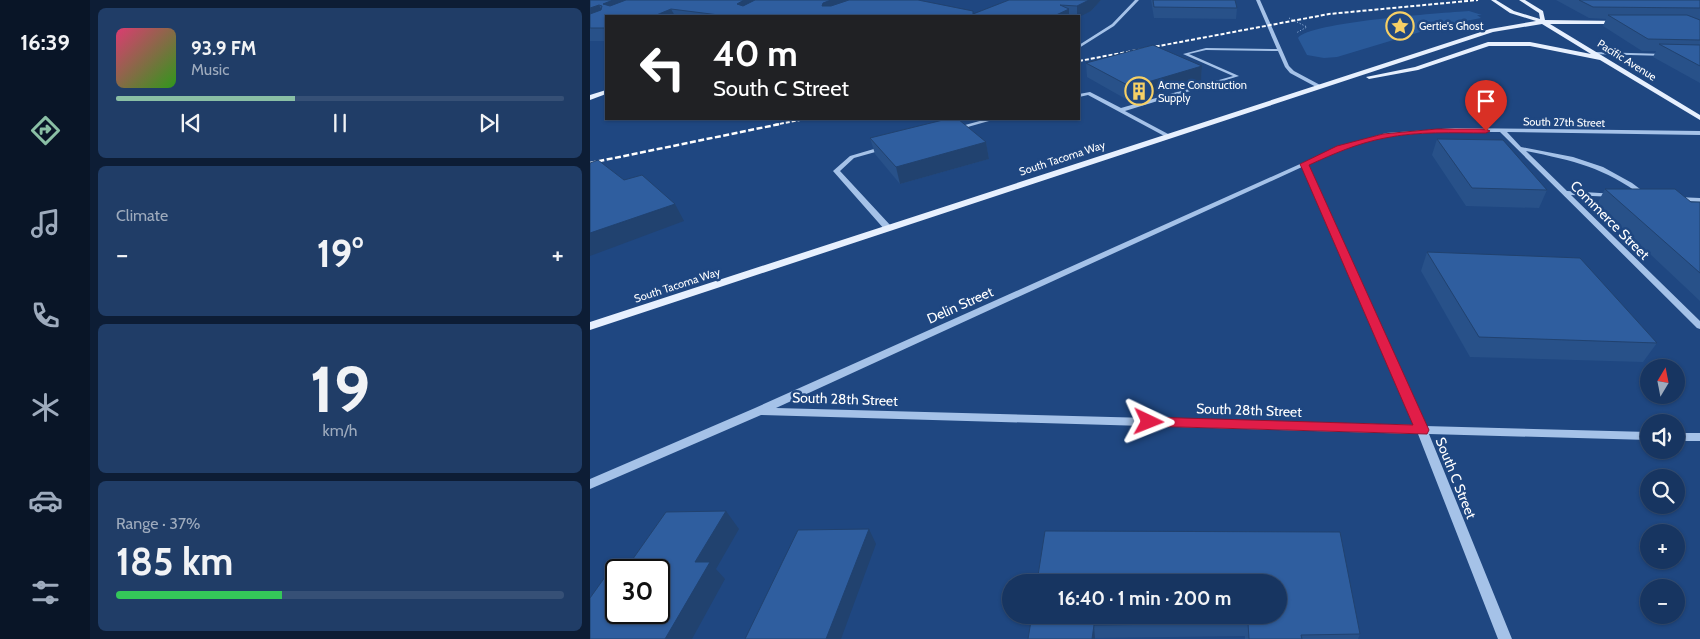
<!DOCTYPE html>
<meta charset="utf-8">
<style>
body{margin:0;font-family:Cabin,sans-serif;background:#203d67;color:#f1f3f6;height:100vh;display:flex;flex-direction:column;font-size:19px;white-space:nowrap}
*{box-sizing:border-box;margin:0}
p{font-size:16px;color:#9eabbd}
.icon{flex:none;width:28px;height:28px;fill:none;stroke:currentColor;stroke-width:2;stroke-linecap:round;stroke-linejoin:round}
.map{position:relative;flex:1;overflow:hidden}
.sheet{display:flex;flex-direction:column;gap:8px;padding:8px;background:#0d1d35;width:500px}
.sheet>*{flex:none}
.guide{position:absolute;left:15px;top:15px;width:475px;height:105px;border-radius:0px;box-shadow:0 1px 4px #0004,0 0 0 1px #365076;background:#202124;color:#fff;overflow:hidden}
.needle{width:32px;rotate:10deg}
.buttons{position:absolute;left:1050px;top:359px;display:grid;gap:10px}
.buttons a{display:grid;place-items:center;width:45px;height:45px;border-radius:50%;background:#173561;box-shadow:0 1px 4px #0004,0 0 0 1px #365076;font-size:25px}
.speed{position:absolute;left:15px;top:559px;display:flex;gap:10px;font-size:25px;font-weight:700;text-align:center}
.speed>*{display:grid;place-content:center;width:65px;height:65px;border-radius:50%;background:#173561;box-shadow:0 1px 4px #0004,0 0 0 1px #365076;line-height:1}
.speed .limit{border:2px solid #111;border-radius:8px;background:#fff;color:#111}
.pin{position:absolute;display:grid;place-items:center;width:42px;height:42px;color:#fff;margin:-51px -21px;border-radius:50% 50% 50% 0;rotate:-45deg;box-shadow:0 0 5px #0007}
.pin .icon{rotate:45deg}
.me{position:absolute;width:55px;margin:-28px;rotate:92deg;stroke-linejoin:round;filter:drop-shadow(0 0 4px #0008)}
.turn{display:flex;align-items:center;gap:18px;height:105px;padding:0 25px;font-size:22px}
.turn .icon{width:65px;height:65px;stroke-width:2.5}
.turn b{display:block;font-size:35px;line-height:42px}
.big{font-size:38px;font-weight:700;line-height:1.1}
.sheet .card{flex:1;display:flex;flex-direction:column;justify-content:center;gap:8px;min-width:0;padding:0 18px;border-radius:8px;background:#203d67}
.sheet .dial{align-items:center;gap:0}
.dial b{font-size:65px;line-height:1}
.song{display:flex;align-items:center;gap:15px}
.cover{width:60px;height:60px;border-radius:8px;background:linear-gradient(135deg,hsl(340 70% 55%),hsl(110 70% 35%))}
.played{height:5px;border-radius:2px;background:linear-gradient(90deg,#8abfa5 40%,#365076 40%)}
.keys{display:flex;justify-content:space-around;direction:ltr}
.heat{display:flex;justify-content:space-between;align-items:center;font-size:28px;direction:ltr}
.charge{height:8px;border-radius:4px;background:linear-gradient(90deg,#34c759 37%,#365076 0)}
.trip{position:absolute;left:412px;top:574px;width:285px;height:50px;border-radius:25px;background:#173561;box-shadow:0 1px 4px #0004,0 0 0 1px #365076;font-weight:700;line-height:50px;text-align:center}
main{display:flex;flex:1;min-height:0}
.tabs{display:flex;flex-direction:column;width:90px;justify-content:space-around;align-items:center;background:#091527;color:#9eabbd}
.tabs .icon{width:35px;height:35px}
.tabs .selected{color:#8abfa5}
.tabs b{font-size:22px;color:#f1f3f6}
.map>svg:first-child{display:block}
.green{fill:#295999}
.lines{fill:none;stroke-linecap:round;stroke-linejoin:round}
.path{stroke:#a5c2e8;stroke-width:1;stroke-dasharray:1 2;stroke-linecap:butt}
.minor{fill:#a5c2e8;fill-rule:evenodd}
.major{fill:#e7f0fe;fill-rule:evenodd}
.rail-far1{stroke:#fff;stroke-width:2;stroke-dasharray:4 2;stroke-linecap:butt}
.rail{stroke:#fff;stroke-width:2.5;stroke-dasharray:6 2.5;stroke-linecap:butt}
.wall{fill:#285189}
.shaded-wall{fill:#21426f}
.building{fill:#2f5e9f;stroke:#21426f;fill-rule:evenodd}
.route{fill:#e11d48;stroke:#92132f}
.labels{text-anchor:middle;stroke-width:5;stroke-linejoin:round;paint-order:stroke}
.far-poi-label{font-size:11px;fill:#fff;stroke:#1f4781;text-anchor:start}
.far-street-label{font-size:11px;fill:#fff;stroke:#1f4781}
.street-label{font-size:14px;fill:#fff;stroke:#1f4781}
</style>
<main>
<nav class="tabs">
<b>16:39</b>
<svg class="icon selected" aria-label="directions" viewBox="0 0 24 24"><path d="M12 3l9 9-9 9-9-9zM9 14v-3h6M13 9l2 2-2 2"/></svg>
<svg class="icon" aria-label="music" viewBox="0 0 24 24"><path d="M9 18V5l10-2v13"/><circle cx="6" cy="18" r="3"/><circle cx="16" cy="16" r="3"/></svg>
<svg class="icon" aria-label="phone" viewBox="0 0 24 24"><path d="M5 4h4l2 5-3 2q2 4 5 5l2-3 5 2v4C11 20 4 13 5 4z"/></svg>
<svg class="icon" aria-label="climate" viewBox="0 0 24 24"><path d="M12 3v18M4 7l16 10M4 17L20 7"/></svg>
<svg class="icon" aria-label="car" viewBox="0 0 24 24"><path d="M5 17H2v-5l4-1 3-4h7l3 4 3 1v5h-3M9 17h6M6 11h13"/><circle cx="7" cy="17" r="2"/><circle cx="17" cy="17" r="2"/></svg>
<svg class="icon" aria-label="filters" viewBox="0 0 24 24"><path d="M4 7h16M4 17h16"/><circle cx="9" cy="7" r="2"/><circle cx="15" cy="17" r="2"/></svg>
</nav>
<section class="sheet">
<div class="card">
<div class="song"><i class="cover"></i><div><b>93.9 FM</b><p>Music</p></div></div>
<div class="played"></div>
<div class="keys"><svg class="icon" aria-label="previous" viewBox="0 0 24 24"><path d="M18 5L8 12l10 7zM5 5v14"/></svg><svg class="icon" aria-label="pause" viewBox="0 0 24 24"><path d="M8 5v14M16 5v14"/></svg><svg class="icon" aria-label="next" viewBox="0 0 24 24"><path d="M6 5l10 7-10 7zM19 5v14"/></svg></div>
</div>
<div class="card"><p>Climate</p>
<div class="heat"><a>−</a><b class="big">19°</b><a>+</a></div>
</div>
<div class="card dial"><b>19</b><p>km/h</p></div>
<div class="card"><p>Range · 37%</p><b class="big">185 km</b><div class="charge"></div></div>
</section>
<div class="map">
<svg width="1110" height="639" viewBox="0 0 1110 639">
<rect width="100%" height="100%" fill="#1f4781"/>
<path class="green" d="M879 11 892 15H887L891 18 850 26 747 57 734 58 717 55 708 38C719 22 852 13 879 11Z"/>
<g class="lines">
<polyline class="path" points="699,18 717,27 706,33"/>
<g class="minor">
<polygon points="545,0 549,0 524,26 489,48 489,45 522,24"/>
<polygon points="666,0 670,0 699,66 704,71 732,86 732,88 728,88 700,73 695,67 688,51 616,50 599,54 649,76 535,111 580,135 581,136 578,138 498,95 489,97 489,94 500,92 531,108 643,76 593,54 616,48 687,49"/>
<polygon points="1004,52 1076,54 1078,55 1076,56 1002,54"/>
<polygon points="397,119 406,119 367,130 364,128"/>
<path d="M865 128 1110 131V135L917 132 931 147 983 157 1013 167 1042 183 1058 195V197H1054C1013 167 985 161 936 151L977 191 1026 194 1027 195 1024 197 981 195 1110 321V329L1107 328 910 132C873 132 835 131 798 137 770 140 742 154 718 165L835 426 1059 432V440L839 434 922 639H908L828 434 171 415 0 489V479L165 408 748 147 796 133ZM712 167 825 425 186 408Z"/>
<polygon points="294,146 296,147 296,149 264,158 250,171 301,226 301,230 295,230 243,171 260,156"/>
<polygon points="1087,197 1110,198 1110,202 1085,200 1085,198"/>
<rect x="1086" y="433" width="24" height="8"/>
</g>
<g class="major">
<polygon points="901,0 906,0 924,11 950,19 949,13 929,0 935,0 953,11 955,20 1032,21 1030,24 960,24 1110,115 1110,120 1010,60 940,46 899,46 828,70 779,79 776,77 825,67 898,42 940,42 1001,54 952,24 903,32 0,330 0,322 900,29 946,21 920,13"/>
<polygon points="16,90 16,94 0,100 0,95"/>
</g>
<g class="rail-far1">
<polyline points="489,61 739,14 888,0"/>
<polyline points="184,125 215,119"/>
</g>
<polyline class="rail" points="0,163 190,124"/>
</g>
<g class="wall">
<polygon points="0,0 383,14 419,0 511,0 501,11 489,16 16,16 16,41 0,41"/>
<polygon points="561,0 645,0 647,8 646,19 564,18"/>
<polygon points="966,0 1110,0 1110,83 1063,57 1066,51 1052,51 1013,26 1016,19 999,18"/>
<polygon points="496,63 612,66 611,80 541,102 497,77"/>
<polygon points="280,138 396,142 399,159 310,184 285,154"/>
<polygon points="847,139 957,190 949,208 876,206 842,155"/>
<polygon points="1015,189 1101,202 1110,202 1110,301 1007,204"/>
<polygon points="837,252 1067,343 1053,362 880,357 831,271"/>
<polygon points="442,615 689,615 770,634 768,639 655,639 655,636 505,638"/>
</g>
<g class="shaded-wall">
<polygon points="23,0 54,0 19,16 13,4"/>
<polygon points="154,0 178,0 151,16 147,4"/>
<polygon points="241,0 276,0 236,14 232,6 233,3"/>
<polygon points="499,0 511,0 501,11 489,17 487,16 487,6"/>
<polygon points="9,5 15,16 0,23 0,8"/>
<polygon points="81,9 85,16 64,16"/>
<polygon points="479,9 479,16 464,16"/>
<polygon points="612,66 611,80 541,102 541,87"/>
<polygon points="396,142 399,159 310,184 306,167"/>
<polygon points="85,204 94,221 0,256 0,233"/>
<polygon points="136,511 149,529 126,569 135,579 102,639 75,639 105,562"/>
<polygon points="279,529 286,544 251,639 236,639"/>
<polygon points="504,625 505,639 502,639"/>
</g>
<g class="building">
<polygon points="0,0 23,0 13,4 20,6 36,0 154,0 147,4 153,6 165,0 241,0 233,3 232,6 241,6 259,0 328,0 383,11 383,14 419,0 499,0 487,6 470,5 479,9 464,16 137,16 81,9 64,16 16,16 16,28 0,28 0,14 11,10 12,6 9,5 0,8"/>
<polygon points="563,0 645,0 647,8 564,7"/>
<polygon points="989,0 1110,0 1110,8 1003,7"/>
<polygon points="1018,15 1097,15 1110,20 1110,40 1058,39"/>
<polygon points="1069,44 1110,45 1110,66"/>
<polygon points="563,45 612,66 541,87 496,63"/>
<polygon points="357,119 368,119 396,142 306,167 280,138"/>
<polygon points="847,139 913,140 957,190 882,188"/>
<polygon points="8,160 34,180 52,175 85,204 0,233 0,163"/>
<polygon points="1015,189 1085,189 1101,202 1110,202 1110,273"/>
<polygon points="837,252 990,258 1067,343 889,337"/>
<path d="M136 511 105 562H120L75 639H0V598L25 563H40L76 512ZM26 570H69V612H26Z"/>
<polygon points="279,529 236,639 155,639 208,530"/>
<polygon points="455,531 750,532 770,634 711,635 712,639 659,639 658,623 504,625 502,639 438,639 442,615 689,615 689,582 447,582"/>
</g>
<path class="route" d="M847 129H896L900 131 896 133C863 133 828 131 795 138 768 143 743 154 719 165L839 430 837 434 554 426 552 422 554 419 559 417 823 425 710 164 747 146 793 134Z"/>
<defs>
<g id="sight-ring" transform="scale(1.4375)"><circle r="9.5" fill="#1f4781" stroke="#f6d065" stroke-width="1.5"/><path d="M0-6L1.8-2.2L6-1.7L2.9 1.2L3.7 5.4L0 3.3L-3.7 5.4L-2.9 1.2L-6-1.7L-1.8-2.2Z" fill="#f6d065"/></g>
<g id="building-ring" transform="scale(1.4375)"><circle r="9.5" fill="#1f4781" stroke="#f6d065" stroke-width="1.5"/><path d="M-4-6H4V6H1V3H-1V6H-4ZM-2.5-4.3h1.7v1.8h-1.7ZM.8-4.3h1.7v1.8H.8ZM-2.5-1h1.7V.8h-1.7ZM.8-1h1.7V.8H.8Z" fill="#f6d065"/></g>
</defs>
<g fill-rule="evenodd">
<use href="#sight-ring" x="810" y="26"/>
<use href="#building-ring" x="549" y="91"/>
</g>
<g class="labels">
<g class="far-poi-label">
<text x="829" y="30">Gertie's Ghost</text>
<text x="568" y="89">Acme Construction<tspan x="568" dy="13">Supply</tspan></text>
</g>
<g class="far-street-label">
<text transform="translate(1037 60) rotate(32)" y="4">Pacific Avenue</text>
<text transform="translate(974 122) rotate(1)" y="4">South 27th Street</text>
<text transform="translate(472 158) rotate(-18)" y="4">South Tacoma Way</text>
<text transform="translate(87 285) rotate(-18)" y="4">South Tacoma Way</text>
</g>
<g class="street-label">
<text transform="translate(1020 220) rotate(45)" y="5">Commerce Street</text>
<text transform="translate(370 305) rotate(-24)" y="5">Delin Street</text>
<text transform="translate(255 399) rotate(2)" y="5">South 28th Street</text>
<text transform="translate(659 410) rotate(2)" y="5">South 28th Street</text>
<text transform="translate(866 478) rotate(68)" y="5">South C Street</text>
</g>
</g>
</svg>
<div class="buttons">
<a><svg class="needle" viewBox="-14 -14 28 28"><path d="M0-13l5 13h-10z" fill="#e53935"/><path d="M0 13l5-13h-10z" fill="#9eabbd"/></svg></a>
<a><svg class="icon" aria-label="sound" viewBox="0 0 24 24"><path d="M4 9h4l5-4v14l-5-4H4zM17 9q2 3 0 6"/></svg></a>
<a><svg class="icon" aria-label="search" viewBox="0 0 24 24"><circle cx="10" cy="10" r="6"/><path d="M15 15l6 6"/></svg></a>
<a>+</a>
<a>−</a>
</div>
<div class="speed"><div class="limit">30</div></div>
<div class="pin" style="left:896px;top:131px;background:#d93025"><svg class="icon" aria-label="arrive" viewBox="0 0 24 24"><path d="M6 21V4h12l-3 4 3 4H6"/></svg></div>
<svg class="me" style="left:559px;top:422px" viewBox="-20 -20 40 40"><path d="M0-17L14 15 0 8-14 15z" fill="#e11d48" stroke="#fff" stroke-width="4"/></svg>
<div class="trip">16:40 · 1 min · 200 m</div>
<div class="guide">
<div class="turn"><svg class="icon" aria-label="left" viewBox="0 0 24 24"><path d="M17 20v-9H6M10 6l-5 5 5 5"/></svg><div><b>40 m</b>South C Street</div></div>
</div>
</div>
</main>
